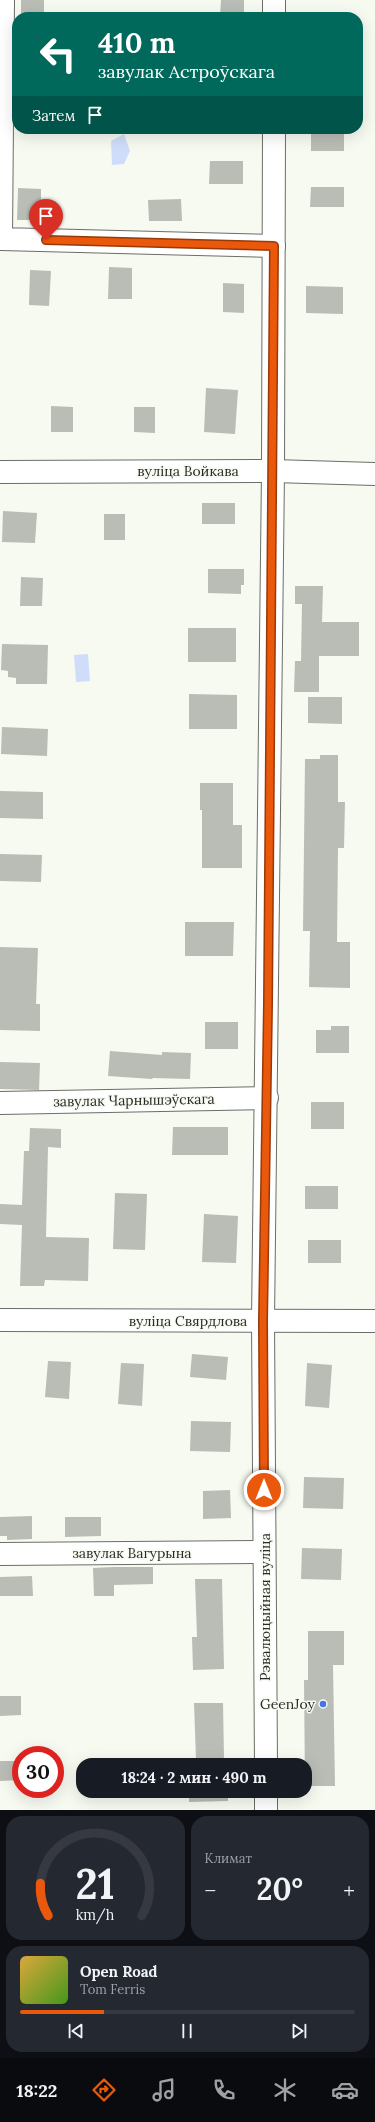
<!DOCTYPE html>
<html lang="ru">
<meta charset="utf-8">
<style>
body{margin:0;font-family:Lora,serif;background:#242831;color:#f1f3f6;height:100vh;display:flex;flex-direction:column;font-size:15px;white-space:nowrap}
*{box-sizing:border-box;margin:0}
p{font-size:13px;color:#9ea1a6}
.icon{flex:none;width:22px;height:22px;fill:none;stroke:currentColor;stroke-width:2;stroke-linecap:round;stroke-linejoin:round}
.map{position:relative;height:1810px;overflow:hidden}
.details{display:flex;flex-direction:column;gap:6px;padding:6px;background:#0d0f14;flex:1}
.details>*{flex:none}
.banner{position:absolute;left:12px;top:12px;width:351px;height:122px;border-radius:16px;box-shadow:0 4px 16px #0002;background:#00695c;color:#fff;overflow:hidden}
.speed{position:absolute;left:12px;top:1746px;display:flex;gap:8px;font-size:20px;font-weight:700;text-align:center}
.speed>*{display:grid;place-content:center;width:52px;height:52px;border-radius:50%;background:#171b24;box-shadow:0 4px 16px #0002;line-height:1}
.speed .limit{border:6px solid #d22;background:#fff;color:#111}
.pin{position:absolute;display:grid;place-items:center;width:34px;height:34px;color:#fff;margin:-41px -17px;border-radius:50% 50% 50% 0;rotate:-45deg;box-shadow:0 0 4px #0007}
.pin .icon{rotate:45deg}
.me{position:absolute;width:44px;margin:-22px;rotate:0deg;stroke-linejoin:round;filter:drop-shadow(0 0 3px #0008)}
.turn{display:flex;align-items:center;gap:14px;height:84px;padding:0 20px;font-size:18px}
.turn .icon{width:52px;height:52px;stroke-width:2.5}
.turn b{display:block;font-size:28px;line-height:34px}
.then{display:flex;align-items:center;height:38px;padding:0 20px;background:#0003;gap:8px;font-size:15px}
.big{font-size:30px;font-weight:800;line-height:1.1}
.details .widget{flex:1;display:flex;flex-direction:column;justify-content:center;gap:6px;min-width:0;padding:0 14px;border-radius:16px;background:#242831}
.details .dial{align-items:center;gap:0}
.dial svg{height:104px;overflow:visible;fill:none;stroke:#363941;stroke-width:7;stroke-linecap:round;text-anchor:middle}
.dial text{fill:#f1f3f6;stroke:none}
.song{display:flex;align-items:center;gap:12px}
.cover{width:48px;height:48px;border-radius:6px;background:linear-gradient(135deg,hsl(40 70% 55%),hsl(100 70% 35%))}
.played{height:4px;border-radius:2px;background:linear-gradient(90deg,#ea580c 25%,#363941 25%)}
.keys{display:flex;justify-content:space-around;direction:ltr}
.heat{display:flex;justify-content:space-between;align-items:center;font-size:22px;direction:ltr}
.details .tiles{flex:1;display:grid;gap:6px;grid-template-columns:1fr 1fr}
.widget:last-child{grid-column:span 2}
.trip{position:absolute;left:76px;top:1758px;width:236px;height:40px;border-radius:16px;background:#171b24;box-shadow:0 4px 16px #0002;font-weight:800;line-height:40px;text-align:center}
.tabs{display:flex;height:64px;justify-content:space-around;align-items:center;background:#090b0e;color:#9ea1a6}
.tabs .icon{width:28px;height:28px}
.tabs .current{color:#ea580c}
.tabs b{font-size:18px;color:#f1f3f6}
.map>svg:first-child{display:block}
.water{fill:#cfddfa}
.building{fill:#b9bdb5}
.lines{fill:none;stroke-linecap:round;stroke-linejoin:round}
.minor-casing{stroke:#6b6e67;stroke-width:24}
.major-casing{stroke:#6b6e67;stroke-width:24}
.minor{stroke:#fff;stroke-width:22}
.major{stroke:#fff;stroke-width:22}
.route-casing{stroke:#983908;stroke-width:10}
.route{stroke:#ea580c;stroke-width:7}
.poi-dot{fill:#4674e6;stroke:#f6faf1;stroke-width:1.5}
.labels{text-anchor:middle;stroke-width:3;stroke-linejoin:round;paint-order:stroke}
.street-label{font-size:14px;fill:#282a26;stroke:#f6faf1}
.poi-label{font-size:14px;fill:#282a26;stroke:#f6faf1;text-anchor:end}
</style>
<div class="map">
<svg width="375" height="1810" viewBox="0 0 375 1810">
<rect width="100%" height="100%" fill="#f6faf1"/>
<g class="water">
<polygon points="124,134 130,151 124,164 112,165 111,141"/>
<polygon points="88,654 90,681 76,682 74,655"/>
</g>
<g class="building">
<rect x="21" y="0" width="23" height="17"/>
<polygon points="221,0 244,0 244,17 220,17"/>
<rect x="311" y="130" width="33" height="21"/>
<polygon points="210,161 243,161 243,184 209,184"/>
<polygon points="311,187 344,187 344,207 310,207"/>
<polygon points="18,188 41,189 41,220 17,220"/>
<polygon points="181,199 182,221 149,221 148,200"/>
<polygon points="109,267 132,268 132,299 108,299"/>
<polygon points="30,270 51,271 49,306 29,305"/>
<polygon points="223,283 244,284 244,313 223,312"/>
<polygon points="306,286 343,287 343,314 306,313"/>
<polygon points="206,388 238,390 235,434 204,432"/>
<polygon points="51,406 73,407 73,432 51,432"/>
<polygon points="134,407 155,407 155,433 134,432"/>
<rect x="202" y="503" width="33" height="21"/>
<polygon points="3,511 37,513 35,543 2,542"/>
<rect x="104" y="514" width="21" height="26"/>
<polygon points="208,569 244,569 244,585 241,585 241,594 208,593"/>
<polygon points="21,577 43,578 42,606 20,606"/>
<polygon points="295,586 323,586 322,622 359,622 359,656 319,656 319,692 294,692 295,661 301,661 302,604 295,604"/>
<rect x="188" y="628" width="48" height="34"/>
<polygon points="2,644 48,645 47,684 16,684 16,678 8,677 8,671 1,670"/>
<polygon points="189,694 237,695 237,729 189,729"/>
<polygon points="308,697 342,697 342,724 308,723"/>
<polygon points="2,727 48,729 47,756 1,754"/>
<polygon points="320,755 338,755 338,802 345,802 344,848 338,848 337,942 350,942 350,988 309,987 310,931 303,931 305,759 320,759"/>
<polygon points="200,783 233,783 233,825 242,825 242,868 202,868 202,810 200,810"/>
<polygon points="0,791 43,792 43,819 0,818"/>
<polygon points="0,854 42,855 41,882 0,881"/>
<polygon points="185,922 234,922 233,956 185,956"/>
<polygon points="0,947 38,948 36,1004 40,1004 40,1031 0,1030"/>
<rect x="205" y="1022" width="33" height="27"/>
<polygon points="331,1026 349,1026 349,1053 316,1053 316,1030 331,1030"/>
<polygon points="110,1051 162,1055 162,1052 191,1053 190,1079 153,1078 152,1079 108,1076"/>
<polygon points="0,1062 40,1063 39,1090 0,1089"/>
<rect x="311" y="1102" width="33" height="27"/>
<polygon points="173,1127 228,1127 228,1155 172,1155"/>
<polygon points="30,1128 61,1129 61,1148 48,1147 46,1237 89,1238 88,1281 45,1280 44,1286 20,1286 22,1225 0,1224 0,1204 22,1205 24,1151 29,1151"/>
<rect x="305" y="1186" width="33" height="23"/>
<polygon points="115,1193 147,1194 145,1250 113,1249"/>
<polygon points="204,1214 238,1216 236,1263 202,1262"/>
<rect x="308" y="1240" width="33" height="23"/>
<polygon points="192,1354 228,1357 226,1380 190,1377"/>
<polygon points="48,1361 71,1362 69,1399 45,1397"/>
<polygon points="121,1363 144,1364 142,1406 118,1404"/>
<polygon points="307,1363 332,1365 329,1408 305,1406"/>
<polygon points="191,1421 231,1422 230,1452 190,1451"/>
<polygon points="304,1477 344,1478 343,1509 303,1508"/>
<polygon points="230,1490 231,1518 203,1519 203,1491"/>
<polygon points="32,1516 32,1539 7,1540 7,1536 0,1536 0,1517"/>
<polygon points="65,1517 101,1517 101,1536 65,1537"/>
<polygon points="302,1548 342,1549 341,1580 301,1579"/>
<polygon points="113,1567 153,1567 153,1584 114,1585 114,1596 94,1596 93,1568"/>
<polygon points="32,1576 33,1596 0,1596 0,1577"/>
<polygon points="195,1579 222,1579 224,1669 193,1670 192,1637 197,1637"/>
<polygon points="308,1631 344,1631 344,1665 333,1665 335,1786 305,1786 304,1680 308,1680"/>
<polygon points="0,1696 21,1696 21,1715 0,1716"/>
<polygon points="194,1703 223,1703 224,1758 227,1758 228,1765 188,1765 188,1760 196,1759"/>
<polygon points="0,1761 21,1761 21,1780 0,1781"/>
<polygon points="189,1791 228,1791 228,1801 189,1802"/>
</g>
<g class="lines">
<g class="minor-casing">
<g id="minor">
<polyline points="3,0 1,239 274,246"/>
<polyline points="274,0 274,17"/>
<polyline points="0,472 273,471 375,474"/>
<polyline points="0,1103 267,1098"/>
<polyline points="0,1554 264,1552"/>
<polyline points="266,1765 263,1321 273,471 274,129"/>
<polyline points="266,1791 266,1810"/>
</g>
</g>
<g class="major-casing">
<polyline id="major" points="0,1320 375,1321"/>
</g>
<use href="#minor" class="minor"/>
<use href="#major" class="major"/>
</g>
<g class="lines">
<g class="route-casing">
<polyline id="route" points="46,240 274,246 268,1004 263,1321 264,1490"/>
</g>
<use href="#route" class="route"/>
</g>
<circle class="poi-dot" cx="323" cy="1704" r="4"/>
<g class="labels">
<g class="street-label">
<text x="188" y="476">вуліца Войкава</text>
<text transform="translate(134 1100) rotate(-1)" y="5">завулак Чарнышэўскага</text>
<text x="188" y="1326">вуліца Свярдлова</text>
<text x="132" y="1558">завулак Вагурына</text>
<text transform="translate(265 1607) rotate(-90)" y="5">Рэвалюцыйная вуліца</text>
</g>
<g class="poi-label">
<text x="315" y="1709">GeenJoy</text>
</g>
</g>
</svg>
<div class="speed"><div class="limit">30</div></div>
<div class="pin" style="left:46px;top:240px;background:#d93025"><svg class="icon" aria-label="arrive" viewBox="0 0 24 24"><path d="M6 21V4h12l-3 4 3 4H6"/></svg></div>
<svg class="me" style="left:264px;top:1490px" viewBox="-20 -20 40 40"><circle r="17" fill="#ea580c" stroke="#fff" stroke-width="3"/><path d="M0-11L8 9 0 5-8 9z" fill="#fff"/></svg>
<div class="trip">18:24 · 2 мин · 490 m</div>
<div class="banner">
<div class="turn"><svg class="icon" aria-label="left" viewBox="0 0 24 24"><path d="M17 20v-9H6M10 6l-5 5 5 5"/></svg><div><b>410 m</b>завулак Астроўскага</div></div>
<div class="then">Затем<svg class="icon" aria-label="arrive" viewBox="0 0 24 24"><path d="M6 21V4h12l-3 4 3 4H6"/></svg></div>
</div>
</div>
<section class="details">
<div class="tiles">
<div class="widget dial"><svg viewBox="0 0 100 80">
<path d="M14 69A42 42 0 1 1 86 69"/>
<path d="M14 69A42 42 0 0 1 8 44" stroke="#ea580c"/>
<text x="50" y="56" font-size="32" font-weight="700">21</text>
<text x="50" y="72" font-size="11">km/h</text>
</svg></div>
<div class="widget"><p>Климат</p>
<div class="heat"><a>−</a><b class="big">20°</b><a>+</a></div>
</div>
<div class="widget">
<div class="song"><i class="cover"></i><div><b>Open Road</b><p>Tom Ferris</p></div></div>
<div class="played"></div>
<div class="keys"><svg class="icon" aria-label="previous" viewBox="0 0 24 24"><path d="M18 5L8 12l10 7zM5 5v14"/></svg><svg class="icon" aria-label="pause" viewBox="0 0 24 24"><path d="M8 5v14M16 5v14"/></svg><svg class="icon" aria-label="next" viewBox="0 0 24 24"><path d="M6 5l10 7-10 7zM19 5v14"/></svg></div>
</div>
</div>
</section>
<nav class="tabs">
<b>18:22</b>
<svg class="icon current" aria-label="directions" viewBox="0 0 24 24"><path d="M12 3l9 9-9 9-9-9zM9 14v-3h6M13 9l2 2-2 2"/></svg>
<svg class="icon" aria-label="music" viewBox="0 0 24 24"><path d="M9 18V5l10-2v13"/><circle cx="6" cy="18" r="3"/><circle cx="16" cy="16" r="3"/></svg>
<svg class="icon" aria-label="phone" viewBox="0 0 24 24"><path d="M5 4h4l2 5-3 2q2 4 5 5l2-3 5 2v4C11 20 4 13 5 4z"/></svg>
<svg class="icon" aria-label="climate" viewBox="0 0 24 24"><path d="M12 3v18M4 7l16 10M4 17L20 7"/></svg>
<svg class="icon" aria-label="car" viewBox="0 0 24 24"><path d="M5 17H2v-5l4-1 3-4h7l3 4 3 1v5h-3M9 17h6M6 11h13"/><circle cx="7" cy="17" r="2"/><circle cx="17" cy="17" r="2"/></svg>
</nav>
